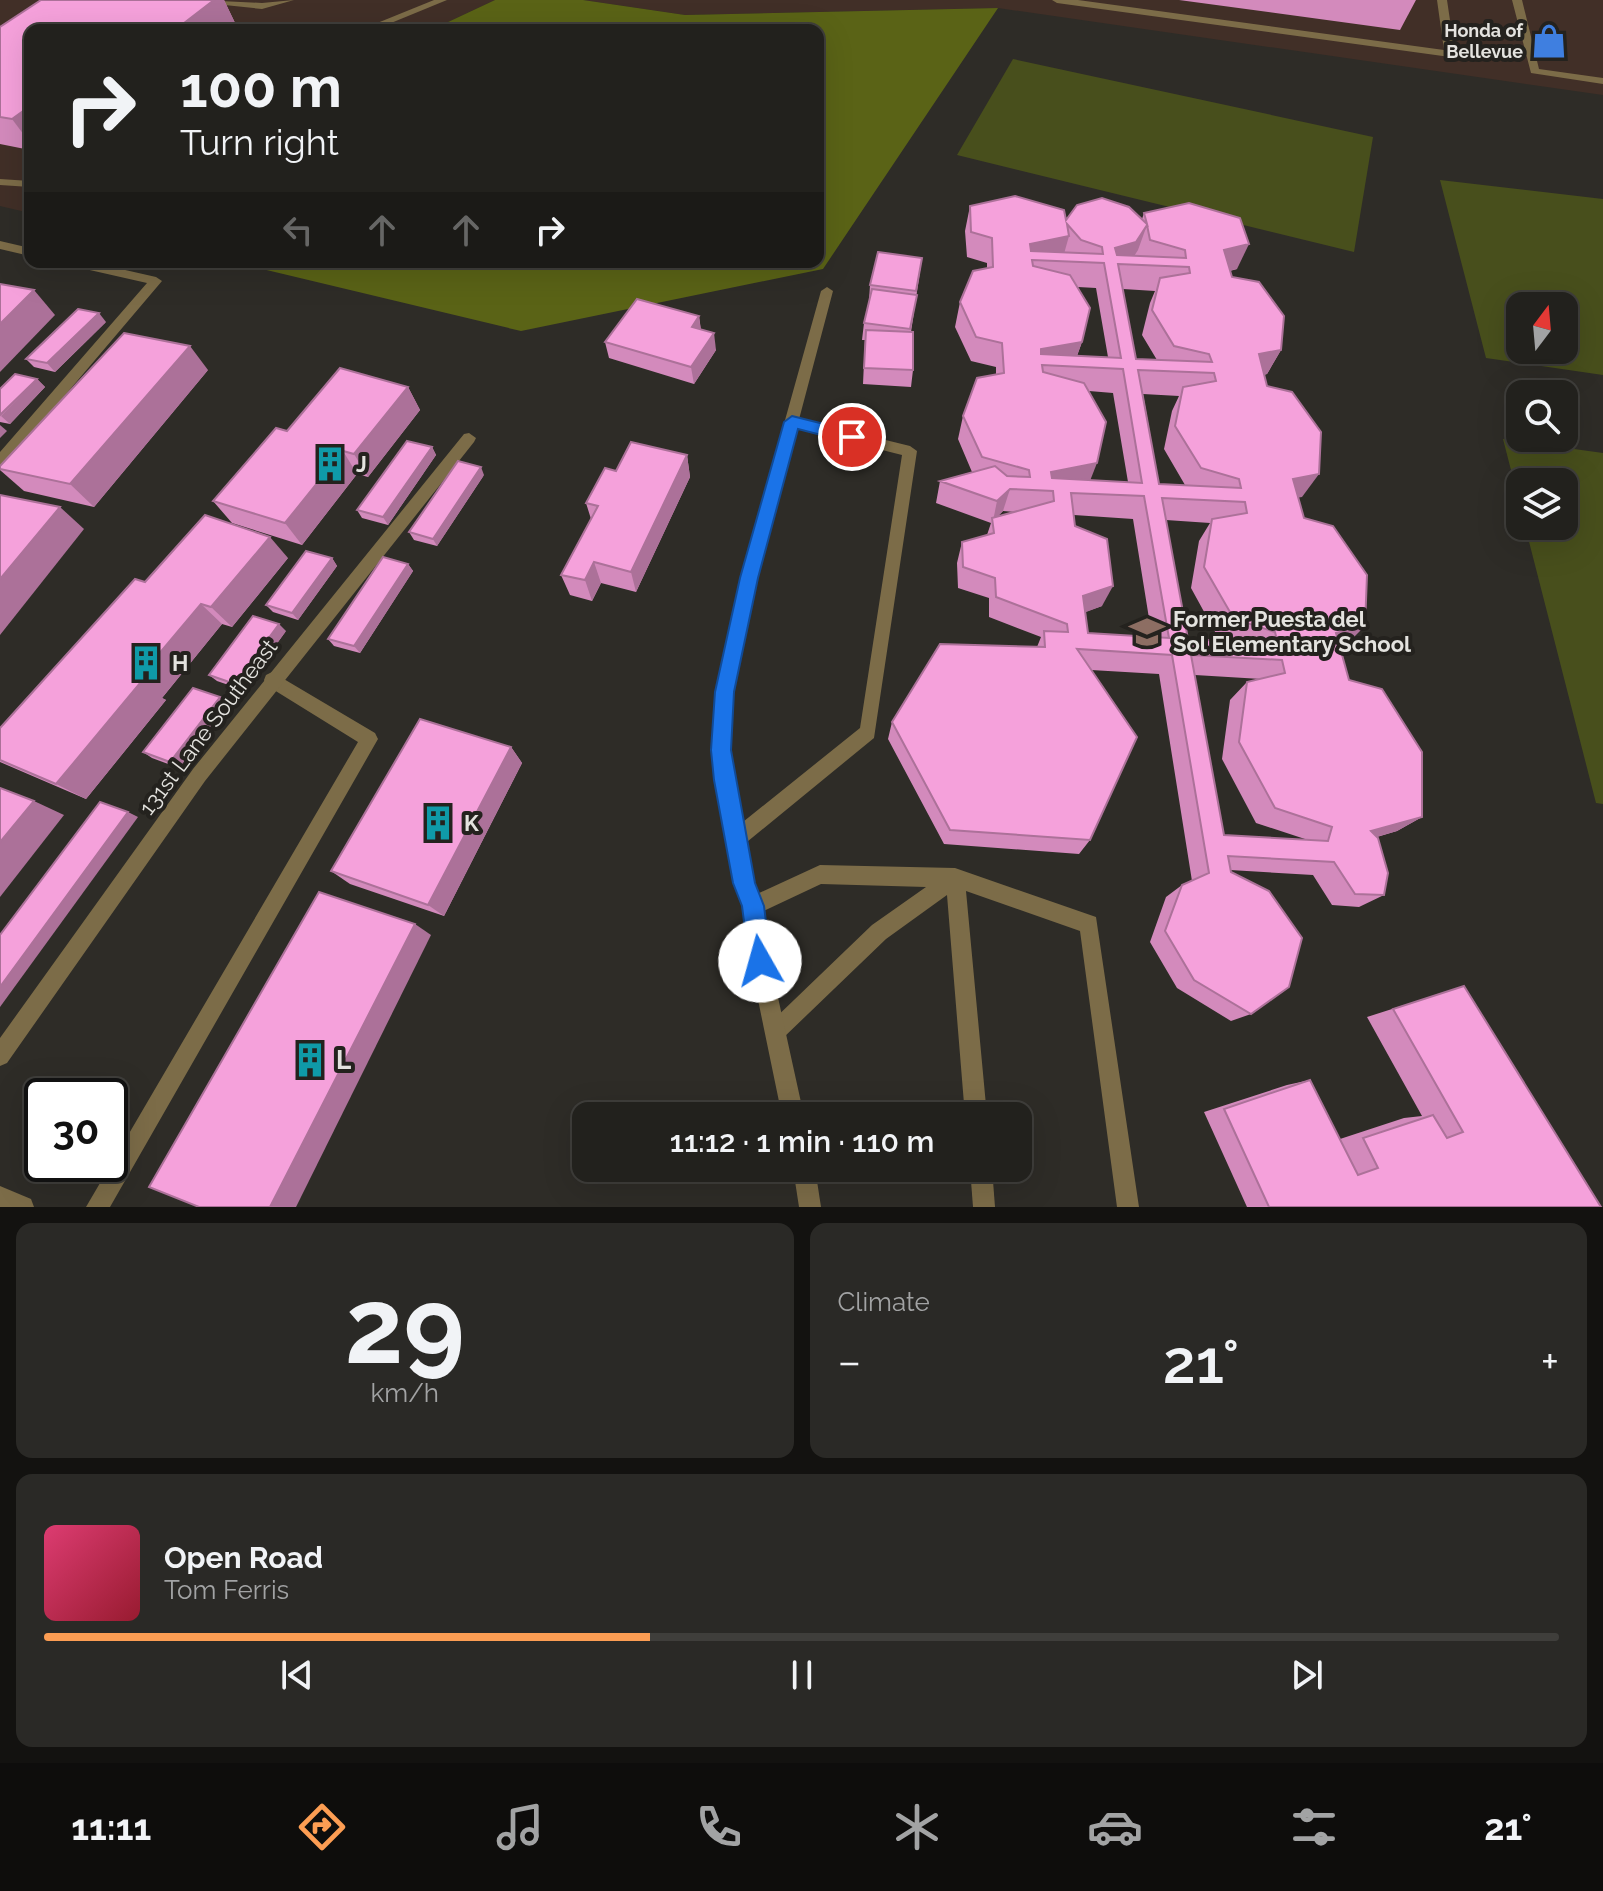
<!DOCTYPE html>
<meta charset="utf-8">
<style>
body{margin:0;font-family:Raleway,sans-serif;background:#2a2926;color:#f1f3f6;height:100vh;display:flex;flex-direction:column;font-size:30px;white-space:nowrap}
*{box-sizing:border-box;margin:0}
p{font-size:26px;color:#a2a3a4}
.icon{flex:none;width:44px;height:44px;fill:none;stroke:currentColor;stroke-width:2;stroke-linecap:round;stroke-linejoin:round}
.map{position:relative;height:1207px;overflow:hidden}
.side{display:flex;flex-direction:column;gap:16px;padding:16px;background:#131210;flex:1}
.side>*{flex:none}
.guide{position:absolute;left:24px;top:24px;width:800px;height:244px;border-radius:16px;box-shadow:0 8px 32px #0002,0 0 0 2px #3f3e3b;background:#22211d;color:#f1f3f6;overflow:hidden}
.needle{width:52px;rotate:16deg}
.buttons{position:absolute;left:1506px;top:292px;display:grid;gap:16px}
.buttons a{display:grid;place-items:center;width:72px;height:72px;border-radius:16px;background:#22211d;box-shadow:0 8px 32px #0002,0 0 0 2px #3f3e3b;font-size:40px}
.speed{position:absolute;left:24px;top:1078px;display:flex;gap:16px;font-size:40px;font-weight:700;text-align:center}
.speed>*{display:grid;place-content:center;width:104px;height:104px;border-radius:50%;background:#22211d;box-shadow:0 8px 32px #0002,0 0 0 2px #3f3e3b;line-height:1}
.speed .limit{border:4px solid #111;border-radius:12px;background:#fff;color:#111}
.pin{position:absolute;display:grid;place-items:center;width:68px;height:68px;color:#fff;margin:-34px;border:4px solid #fff;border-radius:50%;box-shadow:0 2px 8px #0007}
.me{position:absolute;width:88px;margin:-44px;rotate:353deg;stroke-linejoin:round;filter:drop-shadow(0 0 6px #0008)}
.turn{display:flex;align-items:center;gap:28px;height:168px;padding:0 24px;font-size:36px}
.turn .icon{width:104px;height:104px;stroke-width:2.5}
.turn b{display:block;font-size:56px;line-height:68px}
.lanes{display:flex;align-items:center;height:76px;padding:0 24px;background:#0003;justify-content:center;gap:40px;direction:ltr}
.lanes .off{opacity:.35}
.big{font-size:60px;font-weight:600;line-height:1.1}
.side .widget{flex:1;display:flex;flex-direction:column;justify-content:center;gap:12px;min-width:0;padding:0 28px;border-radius:16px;background:#2a2926}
.side .dial{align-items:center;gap:0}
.dial b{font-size:104px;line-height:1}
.song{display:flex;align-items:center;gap:24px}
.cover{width:96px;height:96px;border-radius:12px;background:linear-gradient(135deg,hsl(340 70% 55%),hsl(350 70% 35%))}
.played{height:8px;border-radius:4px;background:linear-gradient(90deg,#fc9d53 40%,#3f3e3b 40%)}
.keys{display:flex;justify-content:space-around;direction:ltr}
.heat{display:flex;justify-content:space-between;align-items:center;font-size:44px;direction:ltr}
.side .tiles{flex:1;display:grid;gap:16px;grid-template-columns:1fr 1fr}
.widget:last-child{grid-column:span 2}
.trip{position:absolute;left:572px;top:1102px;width:460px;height:80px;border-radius:16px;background:#22211d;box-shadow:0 8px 32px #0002,0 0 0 2px #3f3e3b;font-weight:600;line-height:80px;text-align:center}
.tab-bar{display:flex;height:128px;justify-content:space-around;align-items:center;background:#0e0d0c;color:#a2a3a4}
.tab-bar .icon{width:56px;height:56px}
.tab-bar .on{color:#fc9d53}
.tab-bar b{font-size:36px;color:#f1f3f6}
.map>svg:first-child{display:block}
.commercial{fill:#412f27}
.green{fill:#484f1c;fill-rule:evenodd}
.forest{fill:#5a6316}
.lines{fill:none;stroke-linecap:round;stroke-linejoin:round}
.lane{fill:#7c6c48;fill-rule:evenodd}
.street{fill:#7c6c48;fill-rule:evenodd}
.wall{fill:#d38abc;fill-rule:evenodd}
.shaded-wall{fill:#ac7199}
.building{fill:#f5a1db;stroke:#ac7199;stroke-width:2;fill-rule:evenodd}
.route{fill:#1a73e8;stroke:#114b97;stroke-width:2}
.labels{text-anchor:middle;stroke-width:8;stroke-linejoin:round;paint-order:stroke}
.far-poi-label{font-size:18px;font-weight:bold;fill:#e4e3df;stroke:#24221e;text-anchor:end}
.poi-label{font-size:22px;font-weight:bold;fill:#e4e3df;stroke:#24221e;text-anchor:start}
.street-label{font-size:22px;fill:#e4e3df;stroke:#24221e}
.near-poi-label{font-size:26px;font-weight:bold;fill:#e4e3df;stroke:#24221e;text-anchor:start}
</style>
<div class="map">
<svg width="1603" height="1207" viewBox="0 0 1603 1207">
<rect width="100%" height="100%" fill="#2e2c27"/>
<g class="commercial">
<polygon points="0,0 495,0 431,30 30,30 30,213 0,206"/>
<polygon points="583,0 1603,0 1603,95 998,8 685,15"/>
</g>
<g class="green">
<polygon points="1013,59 1373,137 1354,252 957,155"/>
<path d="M1440 180 1603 199V375L1486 358ZM1520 306H1564V350H1520Z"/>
<polygon points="1503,439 1603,453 1603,804 1596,803 1525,526 1564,526 1564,482 1520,482 1520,505"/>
</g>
<polygon class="forest" points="495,0 583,0 685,15 998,8 823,269 521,331 233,262 818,262 818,30 431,30"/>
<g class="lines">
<g class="lane">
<polygon points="200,0 262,3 294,0 262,9 205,3"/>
<polygon points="434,0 447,0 374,30 360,30"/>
<polygon points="1052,0 1078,0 1444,50 1437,0 1447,0 1455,54 1450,57 1057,3"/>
<polygon points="1512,0 1522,0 1539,69 1603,78 1603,84 1531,73"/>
<polygon points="0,179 30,181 30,187 0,185"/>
<polygon points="792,417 910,446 917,451 874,738 742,846 735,849 728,846 726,840 728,834 860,728 902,455 787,426 785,422 787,418"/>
<polygon points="272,672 375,733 378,739 110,1207 86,1207 358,742 266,685 264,680 266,675"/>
<polygon points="820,865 955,868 1096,917 1139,1207 1117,1207 1080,931 966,891 987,1116 965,1116 947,895 886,939 782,1039 775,1042 768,1039 765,1032 768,1025 872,925 926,887 821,884 753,916 746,913 743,906 746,899"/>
<polygon points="970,1168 992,1168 995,1207 973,1207"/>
<polygon points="0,1186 31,1199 34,1207 0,1207"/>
</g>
<g class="street">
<polygon points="0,241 30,248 30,256 0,249"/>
<polygon points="66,262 90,262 156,277 162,281 5,466 0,468 0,452 147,283 72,266"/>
<polygon points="827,287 833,291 757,578 732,692 730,750 738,810 754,883 763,906 770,961 804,1116 782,1116 750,961 743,906 734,883 720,810 712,750 716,692 741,578 821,291"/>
<polygon points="469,433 476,438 474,442 205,781 7,1063 0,1066 0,1038 193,769 464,434"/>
<polygon points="793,1168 815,1168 821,1207 799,1207"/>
</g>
</g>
<g class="wall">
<polygon points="41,0 224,0 236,25 231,30 30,30 30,150 0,144 0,27"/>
<polygon points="1179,0 1416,0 1400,30"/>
<path d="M970 206 1066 220 1142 219 1144 213 1237 269 1230 271 1232 277 1281 350 1267 374 1264 375 1302 497H1298L1304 518 1345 646 1340 647 1349 680 1422 817 1397 831 1377 837 1384 895 1359 907 1332 905 1313 875 1230 870 1251 1014 1231 1021 1177 988 1150 942 1166 897 1182 885 1192 881 1159 674 1091 670 1090 840 1079 854 944 844 888 739 892 722 1037 647 1041 637 989 617V598L958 588 957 563 962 542 987 535 991 523 936 503 940 481 972 472 958 439 963 416 996 374V367L971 361 955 327 960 302 987 268V263L967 257 965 231ZM1078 287 1096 288 1108 357 1077 356 1082 342ZM1123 289 1155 291 1150 303 1142 335 1157 360 1136 359ZM1089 391 1113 393 1128 482 1090 480ZM1143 394 1179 396 1172 411 1164 449 1185 485 1159 484ZM1003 511 1015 512 998 516ZM1074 515 1133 519 1152 637 1088 633 1085 612 1102 606 1075 526ZM1166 520 1210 523 1199 541 1191 588 1219 639 1226 641 1188 639ZM1195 675 1261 679 1247 682 1230 700 1222 759 1256 823 1308 840 1224 835Z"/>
<polygon points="922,258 911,332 913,370 911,387 863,384 865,340 862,340 864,323 869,301 870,285"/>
<polygon points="699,316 701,330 716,350 694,384 609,358 605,342"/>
<polygon points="106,322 55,372 34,367 26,359"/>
<polygon points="208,370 94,507 24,491 0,470 0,466"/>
<polygon points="37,379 45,387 10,424 0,422 0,389"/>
<polygon points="408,387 420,410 368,477 357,474 302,545 232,523 213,501 287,431"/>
<polygon points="432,447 436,455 388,525 362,518 357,510"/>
<polygon points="687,455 690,477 636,592 601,583 592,601 570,595 561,575 591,519 586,503 616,471"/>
<polygon points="484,475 437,546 414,540 409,532"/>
<polygon points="288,558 232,627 222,624 162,698 166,700 86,799 0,762 0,728 145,582"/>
<polygon points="332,558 337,566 298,620 273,612 266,605"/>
<polygon points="408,564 413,571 360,653 334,646 328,639"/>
<polygon points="286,631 243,690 217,681 209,675"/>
<polygon points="228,703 179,768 152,758 143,752"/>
<polygon points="511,747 522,763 444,916 350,884 331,871"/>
<polygon points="1464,986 1601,1207 1247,1207 1204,1112 1287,1085 1310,1080 1340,1139 1404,1118 1422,1116 1367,1017"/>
</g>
<g class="shaded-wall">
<polygon points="214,0 224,0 236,25 231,30 175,30"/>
<polygon points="30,106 30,143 12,119"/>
<polygon points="1147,225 1138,250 1127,267 1129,264 1118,264 1115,248"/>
<polygon points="1069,236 1062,261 1032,260 1030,244"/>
<polygon points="1249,244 1237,269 1213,274 1224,250"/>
<polygon points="34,290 55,315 0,372 0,324"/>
<polygon points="99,313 106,322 55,372 47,363"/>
<polygon points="699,316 701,333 692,327"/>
<polygon points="714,333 716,350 694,384 691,367"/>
<polygon points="1082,342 1073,366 1042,365 1041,349"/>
<polygon points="190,346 208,370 94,507 70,484"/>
<polygon points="1281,350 1267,374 1245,378 1259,354"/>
<polygon points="37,379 45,387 10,424 1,416"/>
<polygon points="408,387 420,410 368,477 354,454"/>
<polygon points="0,425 7,431 0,438"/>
<polygon points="432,447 436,455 388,525 383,517"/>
<polygon points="343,451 357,474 302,545 285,523"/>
<polygon points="687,455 690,477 636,592 631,572"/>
<polygon points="1097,463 1088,486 1053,492 1051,472"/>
<polygon points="481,467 484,475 437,546 433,539"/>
<polygon points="1319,474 1302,497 1277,501 1293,479"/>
<polygon points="1010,489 1003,511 993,521 997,501"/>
<polygon points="60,507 84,529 0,635 0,579"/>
<polygon points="270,537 288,558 232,627 211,607"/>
<polygon points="332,558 337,566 298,620 292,613"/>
<polygon points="594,562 601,583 592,601 585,580"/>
<polygon points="408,564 413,571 360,653 354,646"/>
<polygon points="1113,586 1102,606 1073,617 1083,596"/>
<polygon points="201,604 222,624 162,698 166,700 86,799 56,784 136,681"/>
<polygon points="279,624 286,631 243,690 235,684"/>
<polygon points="1365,626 1345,646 1317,653 1336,633"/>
<polygon points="220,697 228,703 179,768 170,762"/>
<polygon points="511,747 522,763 444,916 428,905"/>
<polygon points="34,801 64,815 0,897 0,842"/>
<polygon points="128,812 138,817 0,1007 0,987"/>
<polygon points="1422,817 1397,831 1348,845 1371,831"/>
<polygon points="415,924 431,935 296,1207 270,1207"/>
</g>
<g class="building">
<polygon points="41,0 214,0 175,30 30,30 30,106 12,119 0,117 0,27"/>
<path d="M1015 196 1064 210 1066 220 1077 205 1102 198 1129 207 1147 224 1144 213 1189 203 1240 218 1249 244 1224 250 1232 277 1259 282 1284 316 1281 350 1259 354 1267 386 1292 392 1321 432 1319 474 1293 479 1304 518 1333 526 1367 575 1365 626 1336 633 1349 680 1382 689 1422 752V817L1371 831 1378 838 1388 873 1384 895 1355 894 1334 862 1228 856 1231 872 1269 891 1302 938 1289 987 1251 1014 1194 980 1165 931 1182 885 1209 873 1172 655 1077 649 1137 737 1090 840 950 830 892 722 940 644 1045 647 1044 631 1068 632 1067 624 996 597 995 578 963 567 962 542 994 533 992 518 1054 501 1053 491 1010 489 997 501 940 481 995 466 1007 476 1030 477 1029 470 982 457 963 416 977 378 1004 373 1002 343 976 337 960 302 973 271 993 267 992 238 971 232 970 206ZM1067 224 1081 240 1102 247 1103 254 1031 251 1030 244 1069 236ZM1147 225 1150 240 1185 250 1186 258 1117 255 1115 248 1136 242ZM1032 260 1104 263 1121 358 1041 354V349L1082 342 1090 308 1070 275 1033 266ZM1118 264 1189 267 1190 273 1160 278 1152 310 1174 346 1209 354 1212 362 1136 359ZM1042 365 1123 369 1142 483 1052 478 1051 472 1097 463 1106 422 1084 383 1043 372ZM1138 370 1214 373 1216 381 1183 387 1175 426 1201 468 1239 479 1241 488 1159 484ZM1071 493 1144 496 1169 638 1088 633 1083 596 1113 586 1107 539 1075 526ZM1162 498 1245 502 1247 513 1212 519 1204 567 1234 619 1275 632 1278 644 1188 639ZM1191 655 1282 660 1285 673 1247 682 1239 742 1275 808 1332 827 1328 841 1224 835Z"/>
<polygon points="878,252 922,258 916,291 870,285"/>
<polygon points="0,284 34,290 0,324"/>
<polygon points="872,289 917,295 910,329 864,323"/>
<polygon points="637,299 699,316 692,327 714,333 691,367 605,342"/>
<polygon points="78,309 99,313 47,363 26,359"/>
<polygon points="866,330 913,332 913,370 864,368"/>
<polygon points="124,333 190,346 70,484 0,469 0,466"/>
<polygon points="340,368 408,387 354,454 343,451 285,523 213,501 276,428 287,431"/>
<polygon points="15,374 37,379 0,415 0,389"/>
<polygon points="407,441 432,447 383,517 357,510"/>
<polygon points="631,442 687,455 631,572 594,562 585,580 561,575 598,506 586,503 605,468 616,471"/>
<polygon points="458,461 481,467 433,539 409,532"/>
<polygon points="0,495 60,507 0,579"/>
<polygon points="205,515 270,537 211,607 201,604 136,681 141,682 56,784 0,760 0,728 135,579 145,582"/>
<polygon points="306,551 332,558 292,613 266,605"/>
<polygon points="383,557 408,564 354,646 328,639"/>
<polygon points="253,616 279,624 235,684 209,675"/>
<polygon points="193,688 220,697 170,762 143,752"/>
<polygon points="420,719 511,747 428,905 331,871"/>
<polygon points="0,788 34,801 0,842"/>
<polygon points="100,802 128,812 0,987 0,935"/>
<polygon points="319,892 415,924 270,1207 199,1207 149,1187"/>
<polygon points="1464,986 1601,1207 1269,1207 1224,1109 1310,1080 1358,1175 1378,1168 1363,1138 1433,1115 1447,1138 1463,1132 1393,1009"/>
</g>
<polygon class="route" points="792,416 852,431 860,437 852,443 798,429 758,578 734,692 731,750 755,883 764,906 771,961 768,969 760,972 752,969 749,961 742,906 733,883 714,780 711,750 715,692 740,578 784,422"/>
<defs>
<g id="shop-bare" transform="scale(2.76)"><path d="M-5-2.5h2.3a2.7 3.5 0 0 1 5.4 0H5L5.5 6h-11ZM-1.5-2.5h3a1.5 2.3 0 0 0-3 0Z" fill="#3f7fe0" stroke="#24221e" stroke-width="2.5" paint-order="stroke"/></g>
<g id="building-bare" transform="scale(2.76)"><path d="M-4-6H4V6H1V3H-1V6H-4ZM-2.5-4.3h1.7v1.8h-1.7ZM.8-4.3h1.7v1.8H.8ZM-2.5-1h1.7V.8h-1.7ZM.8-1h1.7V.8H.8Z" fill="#0f9aa8" stroke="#24221e" stroke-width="2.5" paint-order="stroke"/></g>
<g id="school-bare" transform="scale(2.76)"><path d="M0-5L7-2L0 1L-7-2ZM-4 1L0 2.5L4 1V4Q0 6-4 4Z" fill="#8d6e63" stroke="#24221e" stroke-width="2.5" paint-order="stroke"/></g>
</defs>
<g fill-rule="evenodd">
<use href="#shop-bare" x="1549" y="41"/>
<use href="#building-bare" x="330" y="464"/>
<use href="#school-bare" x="1147" y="632"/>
<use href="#building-bare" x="146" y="663"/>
<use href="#building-bare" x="438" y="823"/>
<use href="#building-bare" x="310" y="1060"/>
</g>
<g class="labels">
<g class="far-poi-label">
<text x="1523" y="37">Honda of<tspan x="1523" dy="21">Bellevue</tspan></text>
</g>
<g class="poi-label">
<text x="356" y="472">J</text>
<text x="1173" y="627">Former Puesta del<tspan x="1173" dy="25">Sol Elementary School</tspan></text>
<text x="172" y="671">H</text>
<text x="464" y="831">K</text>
</g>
<g class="street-label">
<text transform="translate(208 727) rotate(-53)" y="8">131st Lane Southeast</text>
</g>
<g class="near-poi-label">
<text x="336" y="1069">L</text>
</g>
</g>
</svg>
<div class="buttons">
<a><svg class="needle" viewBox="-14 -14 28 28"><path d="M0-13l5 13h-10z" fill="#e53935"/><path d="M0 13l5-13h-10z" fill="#a2a3a4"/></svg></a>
<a><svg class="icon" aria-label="search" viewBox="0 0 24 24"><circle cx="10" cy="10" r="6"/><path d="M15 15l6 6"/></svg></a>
<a><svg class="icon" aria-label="layers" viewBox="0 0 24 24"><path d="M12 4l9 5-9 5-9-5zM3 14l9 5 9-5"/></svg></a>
</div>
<div class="speed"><div class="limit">30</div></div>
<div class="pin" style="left:852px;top:437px;background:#d93025"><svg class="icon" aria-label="arrive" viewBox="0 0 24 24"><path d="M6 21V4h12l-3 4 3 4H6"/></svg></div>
<svg class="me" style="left:760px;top:961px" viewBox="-20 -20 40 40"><circle r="19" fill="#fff"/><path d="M0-13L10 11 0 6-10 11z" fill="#1a73e8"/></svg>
<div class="trip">11:12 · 1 min · 110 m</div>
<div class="guide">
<div class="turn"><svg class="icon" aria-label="right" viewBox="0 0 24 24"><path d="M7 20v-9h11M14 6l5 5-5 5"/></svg><div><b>100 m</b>Turn right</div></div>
<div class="lanes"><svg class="icon off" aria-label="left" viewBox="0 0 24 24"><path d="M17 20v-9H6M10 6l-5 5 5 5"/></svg><svg class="icon off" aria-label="ahead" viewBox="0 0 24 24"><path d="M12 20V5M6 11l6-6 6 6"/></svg><svg class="icon off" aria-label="ahead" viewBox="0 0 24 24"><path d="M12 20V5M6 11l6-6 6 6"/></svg><svg class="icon" aria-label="right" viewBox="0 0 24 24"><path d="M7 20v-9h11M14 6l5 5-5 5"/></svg></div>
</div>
</div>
<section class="side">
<div class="tiles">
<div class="widget dial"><b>29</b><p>km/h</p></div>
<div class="widget"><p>Climate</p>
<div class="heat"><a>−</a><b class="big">21°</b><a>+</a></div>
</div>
<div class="widget">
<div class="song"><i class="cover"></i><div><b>Open Road</b><p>Tom Ferris</p></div></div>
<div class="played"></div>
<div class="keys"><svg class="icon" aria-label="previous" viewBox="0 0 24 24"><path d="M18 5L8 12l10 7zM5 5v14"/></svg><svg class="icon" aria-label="pause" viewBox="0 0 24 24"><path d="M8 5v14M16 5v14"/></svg><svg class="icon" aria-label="next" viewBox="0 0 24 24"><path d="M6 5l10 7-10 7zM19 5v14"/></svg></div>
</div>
</div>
</section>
<nav class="tab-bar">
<b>11:11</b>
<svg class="icon on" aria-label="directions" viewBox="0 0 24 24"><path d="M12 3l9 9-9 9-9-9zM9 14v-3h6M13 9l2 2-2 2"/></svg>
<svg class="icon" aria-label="music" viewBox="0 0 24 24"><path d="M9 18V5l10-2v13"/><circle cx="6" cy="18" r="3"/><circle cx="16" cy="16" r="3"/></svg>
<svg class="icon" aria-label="phone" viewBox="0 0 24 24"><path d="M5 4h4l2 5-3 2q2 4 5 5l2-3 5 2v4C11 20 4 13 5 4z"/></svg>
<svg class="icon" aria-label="climate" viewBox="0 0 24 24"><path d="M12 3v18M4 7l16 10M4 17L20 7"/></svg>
<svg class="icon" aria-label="car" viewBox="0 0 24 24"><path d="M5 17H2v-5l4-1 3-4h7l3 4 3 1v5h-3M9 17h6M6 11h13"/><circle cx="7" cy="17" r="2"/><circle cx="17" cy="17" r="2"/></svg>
<svg class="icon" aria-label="filters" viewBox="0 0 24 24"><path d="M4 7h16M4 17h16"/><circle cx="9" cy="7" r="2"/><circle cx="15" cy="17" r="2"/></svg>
<b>21°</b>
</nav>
